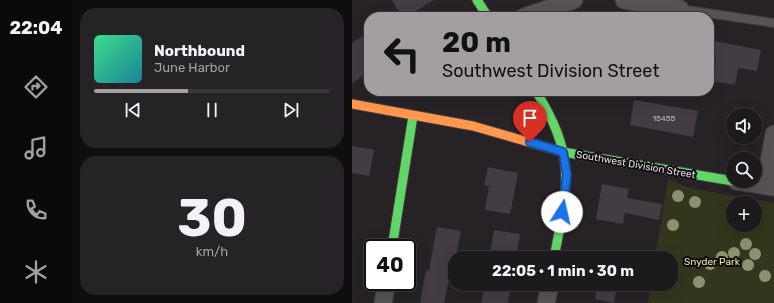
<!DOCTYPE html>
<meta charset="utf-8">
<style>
body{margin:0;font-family:Rubik,sans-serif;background:#252325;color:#f1f3f6;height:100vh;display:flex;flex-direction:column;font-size:15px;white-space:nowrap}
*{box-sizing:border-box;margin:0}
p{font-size:13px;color:#a0a1a3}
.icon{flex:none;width:22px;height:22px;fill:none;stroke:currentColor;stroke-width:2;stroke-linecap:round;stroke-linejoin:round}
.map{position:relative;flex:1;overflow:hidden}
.sheet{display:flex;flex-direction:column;gap:8px;padding:8px;background:#0f0e0f;width:280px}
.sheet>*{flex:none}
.guide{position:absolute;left:12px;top:12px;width:350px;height:84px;border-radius:16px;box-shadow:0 4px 16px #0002,0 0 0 1px #3a383b;background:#a39ea2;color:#111;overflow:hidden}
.buttons{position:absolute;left:374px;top:108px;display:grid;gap:8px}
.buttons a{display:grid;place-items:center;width:36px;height:36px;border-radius:50%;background:#1c1a1c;box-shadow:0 4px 16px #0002,0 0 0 1px #3a383b;font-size:20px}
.speed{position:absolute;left:12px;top:239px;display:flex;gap:8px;font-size:20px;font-weight:700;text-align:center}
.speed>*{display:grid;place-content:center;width:52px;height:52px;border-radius:50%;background:#1c1a1c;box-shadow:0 4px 16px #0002,0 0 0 1px #3a383b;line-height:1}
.speed .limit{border:2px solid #111;border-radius:6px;background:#fff;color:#111}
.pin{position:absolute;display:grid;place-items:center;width:34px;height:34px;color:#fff;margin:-41px -17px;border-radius:50% 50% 50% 0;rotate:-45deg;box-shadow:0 0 4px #0007}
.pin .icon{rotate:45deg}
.me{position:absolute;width:44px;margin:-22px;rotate:10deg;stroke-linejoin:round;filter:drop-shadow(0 0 3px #0008)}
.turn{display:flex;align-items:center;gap:14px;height:84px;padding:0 12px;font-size:18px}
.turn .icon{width:52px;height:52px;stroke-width:2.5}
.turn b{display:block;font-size:28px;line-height:34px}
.sheet .widget{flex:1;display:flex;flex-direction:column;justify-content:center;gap:6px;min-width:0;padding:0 14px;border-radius:16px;background:#252325}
.sheet .dial{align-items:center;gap:0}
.dial b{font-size:52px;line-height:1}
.song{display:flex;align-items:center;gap:12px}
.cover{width:48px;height:48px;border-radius:6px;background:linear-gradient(135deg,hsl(150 70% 55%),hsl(190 70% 35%))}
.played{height:4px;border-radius:2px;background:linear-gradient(90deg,#a39ea2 40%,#3a383b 40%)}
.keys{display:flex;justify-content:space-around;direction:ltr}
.trip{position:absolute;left:96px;top:251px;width:230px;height:40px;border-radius:16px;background:#1c1a1c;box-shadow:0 4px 16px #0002,0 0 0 1px #3a383b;font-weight:700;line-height:40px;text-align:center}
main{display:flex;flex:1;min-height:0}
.menu{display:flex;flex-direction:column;width:72px;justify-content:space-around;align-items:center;background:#0b0a0b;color:#a0a1a3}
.menu .icon{width:28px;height:28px}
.menu .selected{color:#a39ea2}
.menu b{font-size:18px;color:#f1f3f6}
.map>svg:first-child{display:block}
.green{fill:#33361c;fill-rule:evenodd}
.building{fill:#433d43}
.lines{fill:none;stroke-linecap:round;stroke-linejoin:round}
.lane-casing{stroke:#423e42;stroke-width:10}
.street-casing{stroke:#423e42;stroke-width:19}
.fast-casing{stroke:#423e42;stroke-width:11}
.slow-casing{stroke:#423e42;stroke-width:11}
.lane{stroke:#575256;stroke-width:8}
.street{stroke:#575256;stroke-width:17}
.fast{stroke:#63d668;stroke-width:9}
.slow{stroke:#ff974d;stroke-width:9}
.tree{fill:#8d9170}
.route-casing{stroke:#114b97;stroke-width:10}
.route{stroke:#1a73e8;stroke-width:7}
.labels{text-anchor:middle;stroke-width:4;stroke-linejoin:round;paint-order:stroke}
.number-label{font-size:8px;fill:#bdb7bc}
.street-label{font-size:10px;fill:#e6e0e5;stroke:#0f0b0f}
.park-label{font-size:10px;fill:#e2ebac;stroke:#0f0b0f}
</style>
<main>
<nav class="menu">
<b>22:04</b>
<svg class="icon selected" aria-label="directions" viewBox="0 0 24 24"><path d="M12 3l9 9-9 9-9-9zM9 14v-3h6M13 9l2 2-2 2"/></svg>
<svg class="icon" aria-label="music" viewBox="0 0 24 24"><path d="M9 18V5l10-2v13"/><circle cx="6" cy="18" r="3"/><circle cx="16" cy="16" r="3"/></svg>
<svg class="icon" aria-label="phone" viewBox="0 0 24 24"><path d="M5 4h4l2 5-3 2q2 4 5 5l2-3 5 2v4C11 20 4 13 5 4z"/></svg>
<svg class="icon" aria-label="climate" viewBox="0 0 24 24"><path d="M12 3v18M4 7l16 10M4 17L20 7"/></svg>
</nav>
<section class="sheet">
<div class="widget">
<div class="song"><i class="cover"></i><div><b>Northbound</b><p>June Harbor</p></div></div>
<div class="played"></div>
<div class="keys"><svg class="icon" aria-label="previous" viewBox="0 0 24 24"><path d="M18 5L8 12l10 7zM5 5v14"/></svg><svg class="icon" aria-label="pause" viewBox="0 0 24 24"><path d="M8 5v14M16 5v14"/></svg><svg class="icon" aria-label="next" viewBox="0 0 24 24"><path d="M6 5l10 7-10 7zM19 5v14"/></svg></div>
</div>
<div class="widget dial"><b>30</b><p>km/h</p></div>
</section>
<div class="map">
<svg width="422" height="303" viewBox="0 0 422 303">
<rect width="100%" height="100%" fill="#262226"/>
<path class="green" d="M316 179 338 188 422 203V303H296L299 284H319V258H303ZM381 203H403V225H381Z"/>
<g class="building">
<polygon points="40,0 82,0 54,17 50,17"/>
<polygon points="17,32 17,72 0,83 0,43"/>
<polygon points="357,40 409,50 405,71 386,68 383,85 360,81 364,60 357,58"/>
<polygon points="282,100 346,111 341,137 278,125"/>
<polygon points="0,146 22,150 17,176 0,173"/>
<polygon points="136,167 166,173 158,214 133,210 137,186 132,185"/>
<polygon points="250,184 277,189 275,198 310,204 307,220 273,213 271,224 244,219"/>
<polygon points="85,227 109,231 104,257 101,256 92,303 68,303 74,270 77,271"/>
<polygon points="142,230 168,234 164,258 137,258"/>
<polygon points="241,252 270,258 240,258"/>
<polygon points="133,284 159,284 156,303 129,303"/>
<polygon points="245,284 265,284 262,303 243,299"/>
</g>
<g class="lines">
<g class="lane-casing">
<polyline id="lane" points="328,9 422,23"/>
</g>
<g class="street-casing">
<g id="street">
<polyline points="272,0 328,9"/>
<polyline points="172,17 222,0"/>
<polyline points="384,181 422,187"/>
<polyline points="413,186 422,134"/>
<polyline points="31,303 35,282"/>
<polyline points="194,303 198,284"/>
</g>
</g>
<g class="fast-casing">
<g id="fast">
<polyline points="125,0 136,17"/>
<path d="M184 91C225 158 216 185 202 258"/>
<polyline points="187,145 211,152 381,181"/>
<polyline points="40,248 61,116"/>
</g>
</g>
<g class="slow-casing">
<polyline id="slow" points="0,104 121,126 187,145"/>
</g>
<use href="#lane" class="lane"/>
<use href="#street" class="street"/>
<use href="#fast" class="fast"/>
<use href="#slow" class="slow"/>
</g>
<g class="tree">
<circle cx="326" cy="196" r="6"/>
<circle cx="343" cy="202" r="6"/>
<circle cx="321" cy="225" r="6"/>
<circle cx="394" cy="244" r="6"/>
<circle cx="382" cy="253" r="6"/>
<circle cx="403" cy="254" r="6"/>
<circle cx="370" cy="257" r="6"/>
<circle cx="358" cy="264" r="6"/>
<circle cx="396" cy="265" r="6"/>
<circle cx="413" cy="276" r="6"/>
<circle cx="347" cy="282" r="6"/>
</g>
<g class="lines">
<g class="route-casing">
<polyline id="route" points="178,142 211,152 215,175 210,212"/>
</g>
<use href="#route" class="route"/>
</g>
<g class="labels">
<g class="number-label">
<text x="312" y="121">15455</text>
</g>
<g class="street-label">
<text transform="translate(284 164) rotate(10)" y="4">Southwest Division Street</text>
</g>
<g class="park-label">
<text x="360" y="265">Snyder Park</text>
</g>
</g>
</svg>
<div class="buttons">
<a><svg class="icon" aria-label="sound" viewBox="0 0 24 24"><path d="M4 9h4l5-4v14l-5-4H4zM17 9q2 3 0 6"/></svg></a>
<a><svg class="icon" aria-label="search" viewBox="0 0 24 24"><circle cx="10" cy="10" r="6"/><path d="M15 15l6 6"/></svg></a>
<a>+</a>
</div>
<div class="speed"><div class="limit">40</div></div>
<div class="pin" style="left:178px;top:142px;background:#d93025"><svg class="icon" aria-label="arrive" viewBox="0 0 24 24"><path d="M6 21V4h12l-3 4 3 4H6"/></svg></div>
<svg class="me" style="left:210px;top:212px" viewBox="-20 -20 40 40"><circle r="19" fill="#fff"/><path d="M0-13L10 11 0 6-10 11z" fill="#1a73e8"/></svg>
<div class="trip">22:05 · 1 min · 30 m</div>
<div class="guide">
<div class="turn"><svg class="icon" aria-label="left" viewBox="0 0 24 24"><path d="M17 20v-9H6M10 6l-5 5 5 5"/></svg><div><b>20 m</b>Southwest Division Street</div></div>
</div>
</div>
</main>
